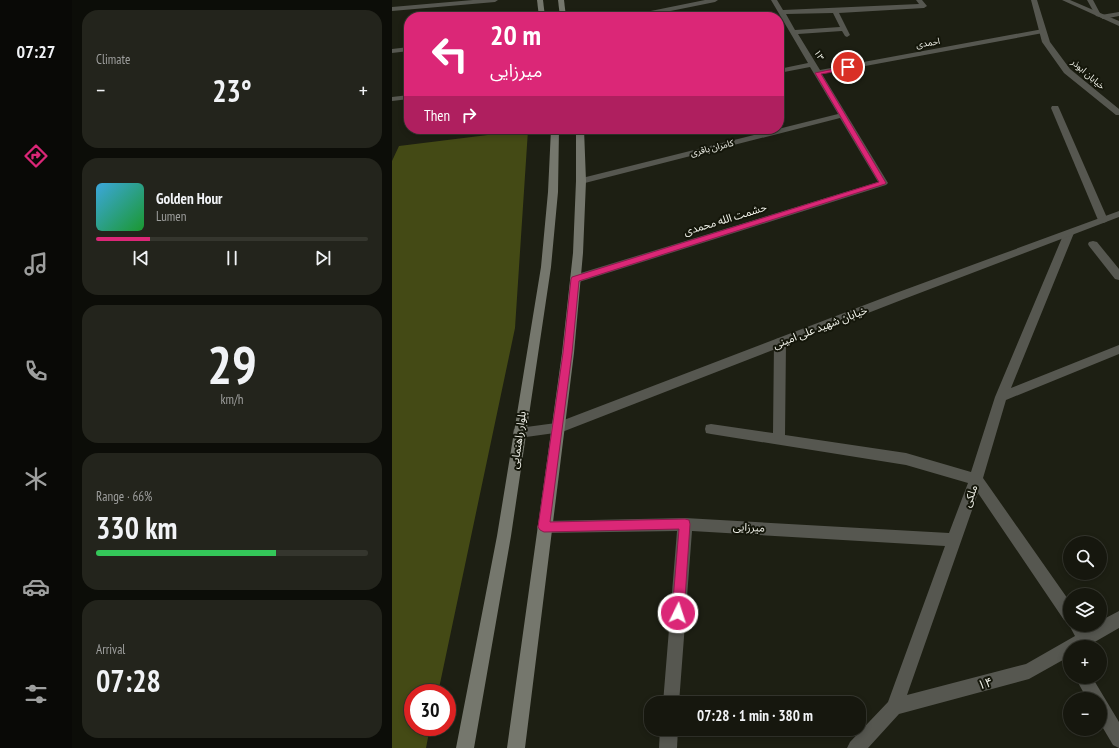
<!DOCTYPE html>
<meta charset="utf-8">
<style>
body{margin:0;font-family:"PT Sans Narrow","Noto Sans Arabic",sans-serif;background:#23241c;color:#f1f3f6;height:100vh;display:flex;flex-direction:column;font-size:15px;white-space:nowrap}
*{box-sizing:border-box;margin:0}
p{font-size:13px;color:#9e9f9e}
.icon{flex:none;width:22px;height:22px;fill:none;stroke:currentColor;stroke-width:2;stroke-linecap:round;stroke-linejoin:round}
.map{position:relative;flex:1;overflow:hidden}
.drawer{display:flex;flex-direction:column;gap:10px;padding:10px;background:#0c0d08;width:320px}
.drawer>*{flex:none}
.hud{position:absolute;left:12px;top:12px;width:380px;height:122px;border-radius:16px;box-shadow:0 2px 6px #0003,0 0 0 1px #35362e;background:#db2777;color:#fff;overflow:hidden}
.buttons{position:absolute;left:671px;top:536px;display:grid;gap:8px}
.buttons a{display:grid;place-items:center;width:44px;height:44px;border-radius:50%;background:#16170e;box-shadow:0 2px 6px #0003,0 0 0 1px #35362e;font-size:20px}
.speed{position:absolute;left:12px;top:684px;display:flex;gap:8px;font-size:20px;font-weight:700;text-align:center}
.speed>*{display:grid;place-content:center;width:52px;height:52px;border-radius:50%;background:#16170e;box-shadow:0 2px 6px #0003,0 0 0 1px #35362e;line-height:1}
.speed .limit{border:6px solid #d22;background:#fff;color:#111}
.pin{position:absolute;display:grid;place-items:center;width:34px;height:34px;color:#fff;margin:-17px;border:2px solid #fff;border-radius:50%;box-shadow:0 1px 4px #0007}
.me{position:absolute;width:44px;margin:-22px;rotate:4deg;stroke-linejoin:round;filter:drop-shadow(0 0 3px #0008)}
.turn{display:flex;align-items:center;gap:14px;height:84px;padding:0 20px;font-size:18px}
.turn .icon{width:52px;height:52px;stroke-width:2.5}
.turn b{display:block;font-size:28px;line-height:34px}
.then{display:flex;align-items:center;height:38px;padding:0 20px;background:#0003;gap:8px;font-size:15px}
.big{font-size:30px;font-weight:700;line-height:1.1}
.drawer .card{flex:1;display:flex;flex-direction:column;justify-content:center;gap:6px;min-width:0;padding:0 14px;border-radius:16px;background:#23241c}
.drawer .dial{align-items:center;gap:0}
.dial b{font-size:52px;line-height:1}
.song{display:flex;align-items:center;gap:12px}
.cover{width:48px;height:48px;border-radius:6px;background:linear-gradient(135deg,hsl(200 70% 55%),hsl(130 70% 35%))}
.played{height:4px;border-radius:2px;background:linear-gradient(90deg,#db2777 20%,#35362e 20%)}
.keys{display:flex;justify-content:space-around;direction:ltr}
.heat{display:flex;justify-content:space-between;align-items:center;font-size:22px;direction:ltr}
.charge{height:6px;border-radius:3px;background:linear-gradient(90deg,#34c759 66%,#35362e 0)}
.trip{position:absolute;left:252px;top:696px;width:222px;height:40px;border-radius:16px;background:#16170e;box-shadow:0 2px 6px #0003,0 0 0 1px #35362e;font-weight:700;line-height:40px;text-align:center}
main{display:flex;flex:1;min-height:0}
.tabs{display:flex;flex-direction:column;width:72px;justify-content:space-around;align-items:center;background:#090906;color:#9e9f9e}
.tabs .icon{width:28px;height:28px}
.tabs .on{color:#db2777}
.tabs b{font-size:18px;color:#f1f3f6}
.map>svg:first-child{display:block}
.green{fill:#444a15}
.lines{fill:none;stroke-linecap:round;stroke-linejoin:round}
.minor{fill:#565750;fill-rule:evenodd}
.tertiary{fill:#565750;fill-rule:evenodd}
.secondary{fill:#75776d;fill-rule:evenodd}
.route{fill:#db2777;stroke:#8e194d}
.labels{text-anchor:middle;stroke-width:4;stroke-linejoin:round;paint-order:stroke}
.far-street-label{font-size:9px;fill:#f2f3eb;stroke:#14160a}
.street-label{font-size:11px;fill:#f2f3eb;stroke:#14160a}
.near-street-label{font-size:13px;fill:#f2f3eb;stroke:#14160a}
</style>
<main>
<nav class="tabs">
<b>07:27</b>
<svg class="icon on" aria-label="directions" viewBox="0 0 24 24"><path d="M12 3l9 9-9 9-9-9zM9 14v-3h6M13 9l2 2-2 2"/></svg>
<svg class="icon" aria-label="music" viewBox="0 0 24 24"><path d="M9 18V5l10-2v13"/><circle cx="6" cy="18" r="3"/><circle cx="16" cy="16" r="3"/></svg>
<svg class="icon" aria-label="phone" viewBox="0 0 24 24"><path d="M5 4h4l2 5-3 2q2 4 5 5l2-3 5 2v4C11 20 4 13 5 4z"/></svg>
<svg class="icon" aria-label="climate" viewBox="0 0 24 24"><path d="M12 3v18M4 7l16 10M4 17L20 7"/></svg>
<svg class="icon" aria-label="car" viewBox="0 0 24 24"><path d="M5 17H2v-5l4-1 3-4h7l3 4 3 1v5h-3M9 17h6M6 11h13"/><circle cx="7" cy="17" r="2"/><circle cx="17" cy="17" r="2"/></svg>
<svg class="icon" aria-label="filters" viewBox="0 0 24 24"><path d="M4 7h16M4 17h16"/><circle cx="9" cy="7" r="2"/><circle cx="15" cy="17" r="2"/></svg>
</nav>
<section class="drawer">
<div class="card"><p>Climate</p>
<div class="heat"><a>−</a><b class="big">23°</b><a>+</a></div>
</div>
<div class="card">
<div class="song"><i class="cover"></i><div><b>Golden Hour</b><p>Lumen</p></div></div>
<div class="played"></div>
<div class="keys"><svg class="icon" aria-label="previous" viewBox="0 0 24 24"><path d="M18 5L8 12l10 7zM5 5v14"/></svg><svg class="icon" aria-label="pause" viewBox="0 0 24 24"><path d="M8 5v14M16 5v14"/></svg><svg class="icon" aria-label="next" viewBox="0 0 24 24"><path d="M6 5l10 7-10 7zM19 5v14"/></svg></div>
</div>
<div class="card dial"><b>29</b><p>km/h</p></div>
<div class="card"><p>Range · 66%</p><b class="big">330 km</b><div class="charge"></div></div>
<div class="card"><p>Arrival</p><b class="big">07:28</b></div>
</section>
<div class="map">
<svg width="727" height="748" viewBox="0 0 727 748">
<rect width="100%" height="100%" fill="#1d1f13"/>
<polygon class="green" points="136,130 123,328 46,693 21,693 21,727 38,727 34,748 0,748 0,161 7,146"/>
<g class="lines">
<g class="minor">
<polygon points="81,0 106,0 103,2 0,11 0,7"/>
<polygon points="313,0 326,0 323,2 249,17 236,17 239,15"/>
<path d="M379 0H385L391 10 527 4 524 0H530L535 6 532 8 447 13 458 35 455 37 453 36 450 31 406 34 428 70 651 29 654 31 651 33 430 74 496 183 494 185 187 282H179L178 279 179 276 486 182 448 118 189 184 184 181 186 179 446 114 418 67 387 73V69L416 63ZM441 13 448 27 403 30 394 14Z"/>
<polygon points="695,0 701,0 709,15 727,12 727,16 711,19 708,17 704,16"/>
<polygon points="17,47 17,51 0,53 0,49"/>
<polygon points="17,95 17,99 0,101 0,97"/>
<polygon points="660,106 666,106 667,108 716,220 714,222 711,223 706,220 659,108"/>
<polygon points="677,230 682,233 619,388 727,345 727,354 614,400 591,478 678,602 678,623 672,620 586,493 515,695 634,664 683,636 677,625 678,623 678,625 694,625 697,628 702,625 708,625 708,621 727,611 727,628 694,647 678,647 678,656 637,679 507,714 476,748 455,748 458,742 496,702 553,546 300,531 287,703 271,703 285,531 152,533 147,532 145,527 147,522 152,521 293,518 557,533 576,483 514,465 319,434 314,433 313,429 314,425 319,424 381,433 382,342 384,339 388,338 392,339 394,342 393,435 514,453 579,472 603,397 672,233"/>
<polygon points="701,241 705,242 727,269 727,280 723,279 697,246 696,244 697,242"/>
<polygon points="683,677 700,677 727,722 727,748 721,745 708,723 708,699 695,699"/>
<polygon points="268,729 286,729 285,748 267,748"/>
</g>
<g class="tertiary">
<polygon points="639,0 645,0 658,42 678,69 727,109 727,115 724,115 672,73 650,42"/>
<polygon points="670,0 678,0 727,21 727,26"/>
<polygon points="727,211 727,217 512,299 170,432 127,438 122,437 121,433 122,429 127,428 164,423 504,293"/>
</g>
<g class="secondary">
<polygon points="145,0 151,0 153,17 147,17"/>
<polygon points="166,0 172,0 174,17 168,17"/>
<polygon points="159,129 167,129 166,192 159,267 119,536 82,748 64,748 105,536 149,267 156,192"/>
<polygon points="184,129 192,129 194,181 191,253 182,353 133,748 115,748 170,353 181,253 184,181"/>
</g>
</g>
<polygon class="route" points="456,66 458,66 458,69 429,74 494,183 493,184 187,281 180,353 158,522 293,519 297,520 298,524 292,613 290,617 286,619 282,617 280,613 287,529 152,532 148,530 146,527 171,353 179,279 180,277 487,182 423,73"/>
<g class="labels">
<g class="far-street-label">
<text transform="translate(536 43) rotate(-10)" y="3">احمدی</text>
<text transform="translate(427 55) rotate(60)" y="3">۱۳</text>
<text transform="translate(696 74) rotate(41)" y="3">خیابان ابوذر</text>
<text transform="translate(320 148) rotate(-14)" y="3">کامران باقری</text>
</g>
<g class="street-label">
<text transform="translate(333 219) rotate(-17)" y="4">حشمت الله محمدی</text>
<text transform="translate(428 327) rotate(-21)" y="4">خیابان شهید علی امینی</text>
<text transform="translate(126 440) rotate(-82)" y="4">بلوار راهنمایی</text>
<text transform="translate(578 496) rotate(-70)" y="4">ملکی</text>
<text transform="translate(357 527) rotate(3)" y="4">میرزایی</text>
</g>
<g class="near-street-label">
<text transform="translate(593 683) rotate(-15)" y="5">۱۴</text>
</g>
</g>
</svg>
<div class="buttons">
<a><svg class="icon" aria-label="search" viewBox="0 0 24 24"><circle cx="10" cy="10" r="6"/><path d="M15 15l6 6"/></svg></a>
<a><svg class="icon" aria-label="layers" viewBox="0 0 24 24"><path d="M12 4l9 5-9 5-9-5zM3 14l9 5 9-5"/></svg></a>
<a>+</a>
<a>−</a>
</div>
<div class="speed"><div class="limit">30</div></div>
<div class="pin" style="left:456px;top:67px;background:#d93025"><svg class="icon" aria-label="arrive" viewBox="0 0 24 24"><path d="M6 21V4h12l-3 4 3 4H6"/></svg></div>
<svg class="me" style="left:286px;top:613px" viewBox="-20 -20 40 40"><circle r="17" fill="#db2777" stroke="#fff" stroke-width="3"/><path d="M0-11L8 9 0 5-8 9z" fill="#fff"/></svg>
<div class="trip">07:28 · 1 min · 380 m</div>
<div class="hud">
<div class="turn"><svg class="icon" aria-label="left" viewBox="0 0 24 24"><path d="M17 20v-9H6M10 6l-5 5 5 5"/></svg><div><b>20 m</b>میرزایی</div></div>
<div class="then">Then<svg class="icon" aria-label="right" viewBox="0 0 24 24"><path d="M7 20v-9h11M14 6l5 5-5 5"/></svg></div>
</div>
</div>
</main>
